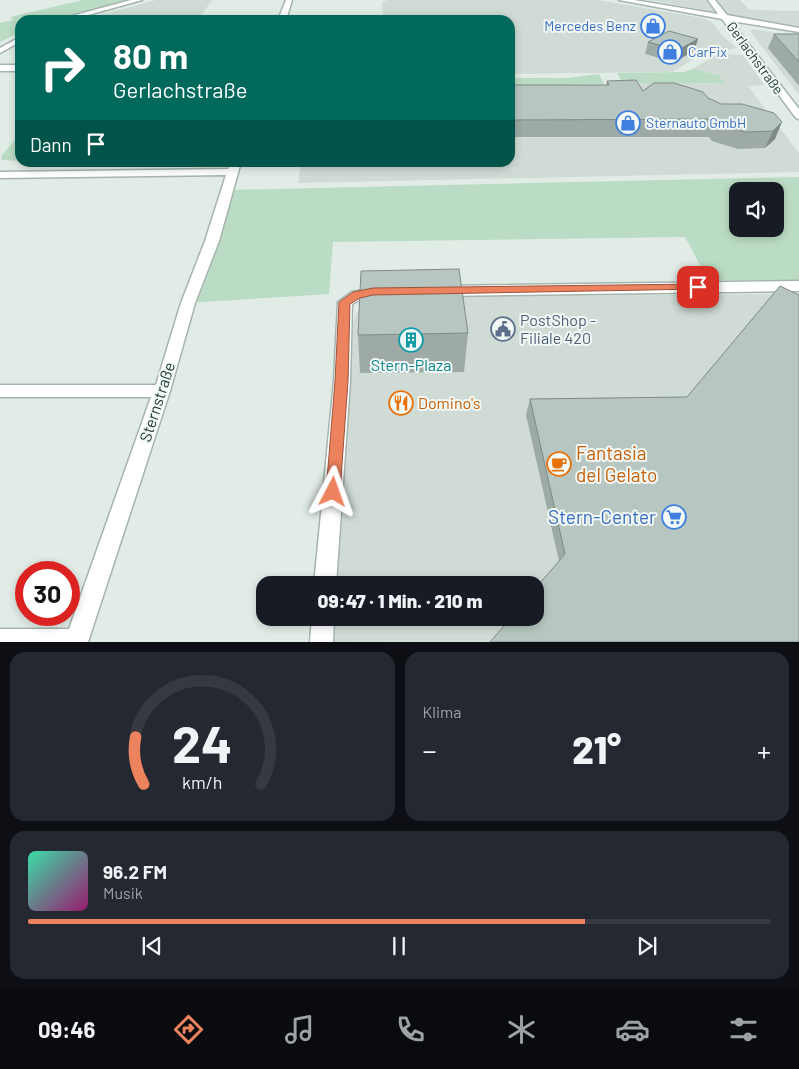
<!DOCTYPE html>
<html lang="de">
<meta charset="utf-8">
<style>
body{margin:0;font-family:Barlow,sans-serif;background:#242831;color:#f1f3f6;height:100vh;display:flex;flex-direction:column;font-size:19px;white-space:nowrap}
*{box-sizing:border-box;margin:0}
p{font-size:16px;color:#9ea1a6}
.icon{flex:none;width:28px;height:28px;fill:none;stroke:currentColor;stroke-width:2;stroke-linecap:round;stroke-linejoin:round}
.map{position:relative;height:642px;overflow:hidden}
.sheet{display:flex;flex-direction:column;gap:10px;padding:10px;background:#0d0f14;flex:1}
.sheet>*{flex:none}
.guide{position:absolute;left:15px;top:15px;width:500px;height:152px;border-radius:15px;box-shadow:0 2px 8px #0003;background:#00695c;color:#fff;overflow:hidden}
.buttons{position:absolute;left:729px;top:182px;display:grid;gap:10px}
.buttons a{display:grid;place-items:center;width:55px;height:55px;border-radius:10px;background:#171b24;box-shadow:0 2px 8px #0003;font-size:25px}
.speed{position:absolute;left:15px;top:561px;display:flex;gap:10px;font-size:25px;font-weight:700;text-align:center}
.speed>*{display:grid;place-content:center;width:65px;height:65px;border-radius:50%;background:#171b24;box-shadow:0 2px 8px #0003;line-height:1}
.speed .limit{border:8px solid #d22;background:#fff;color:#111}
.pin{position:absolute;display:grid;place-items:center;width:42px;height:42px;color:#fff;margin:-21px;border-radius:10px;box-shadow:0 2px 8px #0006}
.me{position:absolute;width:55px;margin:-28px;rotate:4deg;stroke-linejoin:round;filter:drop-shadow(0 0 4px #0008)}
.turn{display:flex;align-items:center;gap:18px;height:105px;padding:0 15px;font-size:22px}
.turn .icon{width:65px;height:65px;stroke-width:2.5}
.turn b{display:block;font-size:35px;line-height:42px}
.then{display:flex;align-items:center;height:48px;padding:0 15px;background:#0003;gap:10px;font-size:19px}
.big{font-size:38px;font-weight:800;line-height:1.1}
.sheet .card{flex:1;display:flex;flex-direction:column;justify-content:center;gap:8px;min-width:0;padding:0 18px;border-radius:15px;background:#242831}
.sheet .dial{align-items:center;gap:0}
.dial svg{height:130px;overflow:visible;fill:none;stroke:#363941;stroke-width:7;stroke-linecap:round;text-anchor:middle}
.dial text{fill:#f1f3f6;stroke:none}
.song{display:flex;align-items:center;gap:15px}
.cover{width:60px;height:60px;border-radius:8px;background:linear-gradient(135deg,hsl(160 70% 55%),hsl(320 70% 35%))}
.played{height:5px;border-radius:2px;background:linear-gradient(90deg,#ed825e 75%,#363941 75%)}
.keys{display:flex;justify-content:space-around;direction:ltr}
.heat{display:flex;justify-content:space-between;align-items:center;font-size:28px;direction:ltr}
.sheet .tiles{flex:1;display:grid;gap:10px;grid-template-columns:1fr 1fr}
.card:last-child{grid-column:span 2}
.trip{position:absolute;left:256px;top:576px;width:288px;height:50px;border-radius:15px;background:#171b24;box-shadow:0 2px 8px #0003;font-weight:800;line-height:50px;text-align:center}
.tab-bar{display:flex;height:80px;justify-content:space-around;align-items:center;background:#090b0e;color:#9ea1a6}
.tab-bar .icon{width:35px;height:35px}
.tab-bar .on{color:#ed825e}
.tab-bar b{font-size:22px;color:#f1f3f6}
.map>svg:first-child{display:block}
.built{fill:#d0dbd6}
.green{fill:#bbdcc4;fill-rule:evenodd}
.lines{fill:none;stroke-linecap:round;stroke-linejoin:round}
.minor-casing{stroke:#a5b4ae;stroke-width:3}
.minor{fill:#fff;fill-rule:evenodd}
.wall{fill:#9daaa5}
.shaded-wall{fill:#808b86}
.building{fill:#b7c6c0;stroke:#808b86}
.route{fill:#ed825e;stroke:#9a543d}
.labels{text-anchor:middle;stroke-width:4;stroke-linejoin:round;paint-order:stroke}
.far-shop-label{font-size:14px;fill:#366cbe;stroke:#f2f8f5;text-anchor:start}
.far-street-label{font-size:14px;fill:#223c35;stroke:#f2f8f5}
.service-label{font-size:16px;fill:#4e5e75;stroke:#f2f8f5;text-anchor:start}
.culture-label{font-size:16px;fill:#0d838f;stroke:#f2f8f5}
.street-label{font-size:16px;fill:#223c35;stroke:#f2f8f5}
.food-label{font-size:16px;fill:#c56008;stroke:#f2f8f5;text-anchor:start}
.near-food-label{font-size:19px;fill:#c56008;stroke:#f2f8f5;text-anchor:start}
.near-shop-label{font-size:19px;fill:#366cbe;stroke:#f2f8f5;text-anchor:end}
</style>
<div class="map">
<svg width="799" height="642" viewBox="0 0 799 642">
<rect width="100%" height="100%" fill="#e2ece7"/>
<g class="built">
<polygon points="156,0 212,0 198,20 81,20"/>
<polygon points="388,0 598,0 702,18 712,22 724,37 737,48 729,50 709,50 672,72 510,74 510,20 383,20 382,2"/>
<polygon points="649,0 740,0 750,10 799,11 799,27"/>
<polygon points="753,29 799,37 799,95 750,31"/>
<polygon points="719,54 743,55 764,85 748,86 799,153 799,172 298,183 301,163 510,162 510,86 723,83 719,75 692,69"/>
<polygon points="799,294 799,641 334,642 335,618 535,618 535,585 337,585 352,328 356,313 364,305 382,297"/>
</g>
<g class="green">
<polygon points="83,0 131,0 51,20 20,20 20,32 0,42 0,23 13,20 10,17"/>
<polygon points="692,69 719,75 724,83 623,84 617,73 684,72"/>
<polygon points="599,74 604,84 510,86 510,78 567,78"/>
<polygon points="20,134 20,161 1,160 2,155"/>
<path d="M799 177V280H708L685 237 333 242 329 294 188 303 227 190ZM738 191H775V229H738Z"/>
</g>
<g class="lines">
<g class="minor-casing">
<g id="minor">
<polygon points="131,0 142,0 70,20 57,20"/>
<polygon points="286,0 292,0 286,20 278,20"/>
<polygon points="619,0 634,0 718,14 708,0 715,0 727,15 799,28 799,32 731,21 799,109 799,119 796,118 722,19"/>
<polygon points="20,37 20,42 0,53 0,48"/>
<rect x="0" y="65" width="20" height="6"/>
<polygon points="230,162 241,162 219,241 195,303 170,391 88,642 0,642 0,629 69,629 151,397 0,397 0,385 156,385 181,303 205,241 226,175 0,178 0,172 228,169"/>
<polygon points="799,281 799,291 443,296 438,294 436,291 438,288 443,286"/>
<polygon points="380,287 385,289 387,292 385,295 361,299 352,304 350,381 336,585 314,585 334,381 338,302 352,292"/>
<polygon points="312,618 334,618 333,642 310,642"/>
</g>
</g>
<use href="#minor" class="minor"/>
</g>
<g class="wall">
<polygon points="774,34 799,34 799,86 768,48"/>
<polygon points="698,39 694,51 674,62 645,54 648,42"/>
<polygon points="607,81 643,91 708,98 721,104 774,113 775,139 765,148 738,149 712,141 709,137 510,137 510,85 606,85"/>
<polygon points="67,162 150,162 149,163"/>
<polygon points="780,286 559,561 526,415 530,399 687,397"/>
<polygon points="468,333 464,372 360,373 358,335"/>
</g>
<g class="shaded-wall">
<polygon points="698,39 694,51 674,62 678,50"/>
<polygon points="782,122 775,139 765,148 773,131"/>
</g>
<g class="building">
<polygon points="669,31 698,39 678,50 648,42"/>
<polygon points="774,34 799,34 799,62"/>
<polygon points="636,80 643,91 654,83 674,83 703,92 708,98 721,104 742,104 774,113 782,122 773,131 745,132 718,123 716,119 510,120 510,85 609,85 607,81"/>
<polygon points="459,269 468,333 358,335 361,271"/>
<polygon points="780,286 799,295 799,642 490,642 511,618 535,618 535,589 565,554 530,399 687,397"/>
</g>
<polygon class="route" points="698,284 702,285 704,287 702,289 373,295 360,298 350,304 348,381 340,492 338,497 333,499 328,497 326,492 335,381 339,302 353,292 373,288"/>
<defs>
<g id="shop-ring" transform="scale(1.25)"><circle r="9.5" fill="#f2f8f5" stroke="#3f7fe0" stroke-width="1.5"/><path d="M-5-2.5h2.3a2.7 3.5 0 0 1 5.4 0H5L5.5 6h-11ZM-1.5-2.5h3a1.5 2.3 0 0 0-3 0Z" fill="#3f7fe0"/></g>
<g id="civic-ring" transform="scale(1.25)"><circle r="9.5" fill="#f2f8f5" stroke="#5c6f8a" stroke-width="1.5"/><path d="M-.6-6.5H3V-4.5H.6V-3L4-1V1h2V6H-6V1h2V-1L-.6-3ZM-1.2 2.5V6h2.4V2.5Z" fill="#5c6f8a"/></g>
<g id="building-ring" transform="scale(1.25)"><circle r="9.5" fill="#f2f8f5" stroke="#0f9aa8" stroke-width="1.5"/><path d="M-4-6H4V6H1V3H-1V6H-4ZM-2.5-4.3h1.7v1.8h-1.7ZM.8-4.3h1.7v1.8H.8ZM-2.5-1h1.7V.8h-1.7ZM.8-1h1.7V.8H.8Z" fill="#0f9aa8"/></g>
<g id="restaurant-ring" transform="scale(1.25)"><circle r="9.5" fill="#f2f8f5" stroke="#e8710a" stroke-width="1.5"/><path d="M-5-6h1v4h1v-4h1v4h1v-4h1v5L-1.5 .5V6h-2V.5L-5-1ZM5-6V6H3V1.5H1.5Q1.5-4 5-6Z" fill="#e8710a"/></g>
<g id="cafe-ring" transform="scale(1.25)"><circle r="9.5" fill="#f2f8f5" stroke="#e8710a" stroke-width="1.5"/><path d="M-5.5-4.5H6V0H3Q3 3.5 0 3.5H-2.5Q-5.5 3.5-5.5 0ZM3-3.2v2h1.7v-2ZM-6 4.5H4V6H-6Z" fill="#e8710a"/></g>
<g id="supermarket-ring" transform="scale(1.25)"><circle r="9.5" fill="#f2f8f5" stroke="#3f7fe0" stroke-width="1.5"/><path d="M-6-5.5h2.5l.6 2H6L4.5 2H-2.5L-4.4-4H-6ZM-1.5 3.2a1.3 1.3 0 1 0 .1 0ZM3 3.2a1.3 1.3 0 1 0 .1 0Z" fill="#3f7fe0"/></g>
</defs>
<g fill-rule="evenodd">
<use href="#shop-ring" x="653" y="26"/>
<use href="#shop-ring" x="670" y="52"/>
<use href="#shop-ring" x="628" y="123"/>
<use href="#civic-ring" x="503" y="329"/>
<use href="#building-ring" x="411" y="340"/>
<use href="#restaurant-ring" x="401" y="403"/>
<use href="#cafe-ring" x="559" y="464"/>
<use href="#supermarket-ring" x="674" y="517"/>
</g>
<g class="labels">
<g class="far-shop-label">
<text x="636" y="31" text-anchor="end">Mercedes Benz</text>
<text x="688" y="57">CarFix</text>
<text x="646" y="128">Sternauto GmbH</text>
</g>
<g class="far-street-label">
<text transform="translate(755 58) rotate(54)" y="5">Gerlachstraße</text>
</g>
<g class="service-label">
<text x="520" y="326">PostShop -<tspan x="520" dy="18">Filiale 420</tspan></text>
</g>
<g class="culture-label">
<text x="411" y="371">Stern-Plaza</text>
</g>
<g class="street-label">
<text transform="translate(157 402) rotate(-72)" y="6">Sternstraße</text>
</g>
<g class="food-label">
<text x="418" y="409">Domino's</text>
</g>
<g class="near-food-label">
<text x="576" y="460">Fantasia<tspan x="576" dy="22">del Gelato</tspan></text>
</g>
<g class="near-shop-label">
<text x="656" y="524">Stern-Center</text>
</g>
</g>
</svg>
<div class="buttons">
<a><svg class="icon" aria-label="sound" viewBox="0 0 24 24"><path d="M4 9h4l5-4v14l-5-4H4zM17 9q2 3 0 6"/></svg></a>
</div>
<div class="speed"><div class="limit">30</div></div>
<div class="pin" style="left:698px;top:287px;background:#d93025"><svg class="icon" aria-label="arrive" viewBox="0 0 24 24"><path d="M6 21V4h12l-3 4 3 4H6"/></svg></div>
<svg class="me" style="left:333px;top:492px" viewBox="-20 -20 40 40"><path d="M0-17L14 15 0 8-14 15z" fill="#ed825e" stroke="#fff" stroke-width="4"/></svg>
<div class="trip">09:47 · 1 Min. · 210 m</div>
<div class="guide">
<div class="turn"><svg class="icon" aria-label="right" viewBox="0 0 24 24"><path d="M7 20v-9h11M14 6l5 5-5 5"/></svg><div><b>80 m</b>Gerlachstraße</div></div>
<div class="then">Dann<svg class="icon" aria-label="arrive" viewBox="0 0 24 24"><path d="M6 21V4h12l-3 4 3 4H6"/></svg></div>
</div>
</div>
<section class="sheet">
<div class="tiles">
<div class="card dial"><svg viewBox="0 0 100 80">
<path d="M14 69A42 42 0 1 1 86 69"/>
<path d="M14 69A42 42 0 0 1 9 40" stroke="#ed825e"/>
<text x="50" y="56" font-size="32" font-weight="700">24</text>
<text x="50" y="72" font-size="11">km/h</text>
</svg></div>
<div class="card"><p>Klima</p>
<div class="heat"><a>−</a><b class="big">21°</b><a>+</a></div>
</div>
<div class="card">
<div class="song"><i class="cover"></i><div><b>96.2 FM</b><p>Musik</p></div></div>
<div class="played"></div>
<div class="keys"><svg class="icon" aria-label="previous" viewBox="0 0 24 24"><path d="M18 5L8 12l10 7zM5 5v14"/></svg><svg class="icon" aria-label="pause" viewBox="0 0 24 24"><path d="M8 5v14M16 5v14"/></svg><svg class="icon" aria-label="next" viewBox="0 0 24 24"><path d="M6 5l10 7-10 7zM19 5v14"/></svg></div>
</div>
</div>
</section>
<nav class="tab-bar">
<b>09:46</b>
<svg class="icon on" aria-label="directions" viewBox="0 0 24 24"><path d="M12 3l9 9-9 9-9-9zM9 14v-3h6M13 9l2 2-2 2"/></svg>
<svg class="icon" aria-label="music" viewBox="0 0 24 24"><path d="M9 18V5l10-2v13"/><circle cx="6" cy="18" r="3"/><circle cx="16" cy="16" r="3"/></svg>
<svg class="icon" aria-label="phone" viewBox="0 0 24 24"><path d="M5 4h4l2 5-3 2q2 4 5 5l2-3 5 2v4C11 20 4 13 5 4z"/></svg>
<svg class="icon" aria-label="climate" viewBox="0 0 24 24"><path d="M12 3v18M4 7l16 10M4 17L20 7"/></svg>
<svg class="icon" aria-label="car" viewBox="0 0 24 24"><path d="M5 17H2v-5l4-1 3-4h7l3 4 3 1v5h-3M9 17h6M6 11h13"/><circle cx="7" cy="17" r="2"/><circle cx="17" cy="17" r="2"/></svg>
<svg class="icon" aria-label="filters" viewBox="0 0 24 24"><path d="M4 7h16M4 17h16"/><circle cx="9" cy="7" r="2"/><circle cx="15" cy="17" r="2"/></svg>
</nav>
